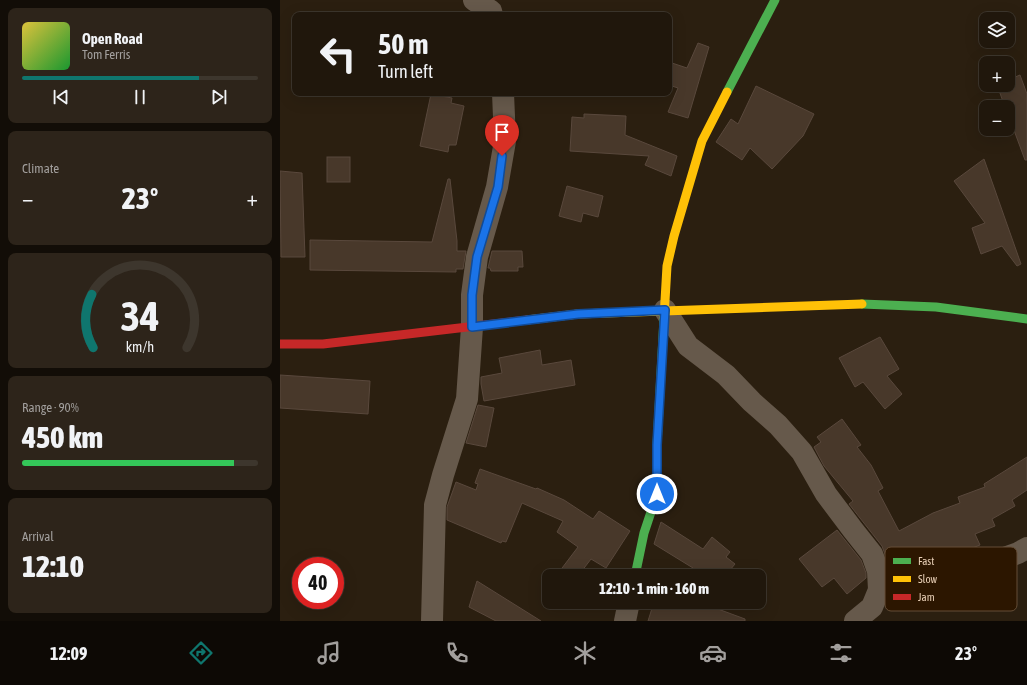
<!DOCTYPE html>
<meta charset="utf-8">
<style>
body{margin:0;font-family:"Asap Condensed",sans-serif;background:#2d241a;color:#f1f3f6;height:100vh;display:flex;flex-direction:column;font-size:15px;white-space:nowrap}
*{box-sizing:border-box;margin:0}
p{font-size:13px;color:#a29f9d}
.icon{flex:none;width:22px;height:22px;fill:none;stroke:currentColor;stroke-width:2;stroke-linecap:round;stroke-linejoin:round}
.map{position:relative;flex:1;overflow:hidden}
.side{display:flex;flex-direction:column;gap:8px;padding:8px;background:#120d07;width:280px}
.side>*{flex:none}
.banner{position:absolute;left:12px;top:12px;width:380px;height:84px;border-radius:8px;box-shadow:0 4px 16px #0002,0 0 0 1px #3d362d;background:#20170c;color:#f1f3f6;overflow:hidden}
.fabs{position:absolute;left:699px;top:12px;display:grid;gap:8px}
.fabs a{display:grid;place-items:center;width:36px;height:36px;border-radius:8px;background:#20170c;box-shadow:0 4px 16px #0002,0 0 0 1px #3d362d;font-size:20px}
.speed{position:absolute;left:12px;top:557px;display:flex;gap:8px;font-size:20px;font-weight:700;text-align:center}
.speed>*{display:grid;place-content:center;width:52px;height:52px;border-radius:50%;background:#20170c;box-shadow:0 4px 16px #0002,0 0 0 1px #3d362d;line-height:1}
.speed .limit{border:6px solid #d22;background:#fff;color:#111}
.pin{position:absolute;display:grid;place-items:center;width:34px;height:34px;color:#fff;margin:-41px -17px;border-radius:50% 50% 50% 0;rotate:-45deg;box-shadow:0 0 4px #0007}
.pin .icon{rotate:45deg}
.me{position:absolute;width:44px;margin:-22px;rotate:0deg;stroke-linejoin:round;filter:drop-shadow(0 0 3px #0008)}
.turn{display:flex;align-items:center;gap:14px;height:84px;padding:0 20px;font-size:18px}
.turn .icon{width:52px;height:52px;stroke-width:2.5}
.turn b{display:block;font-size:28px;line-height:34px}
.big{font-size:30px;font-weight:800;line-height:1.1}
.side .card{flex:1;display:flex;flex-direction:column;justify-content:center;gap:6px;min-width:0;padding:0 14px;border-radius:8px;background:#2d241a}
.side .dial{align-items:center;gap:0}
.dial svg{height:104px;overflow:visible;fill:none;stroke:#3d362d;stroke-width:7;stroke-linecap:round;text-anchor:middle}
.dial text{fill:#f1f3f6;stroke:none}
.song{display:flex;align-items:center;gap:12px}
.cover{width:48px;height:48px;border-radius:6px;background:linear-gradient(135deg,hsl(50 70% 55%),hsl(130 70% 35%))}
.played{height:4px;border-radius:2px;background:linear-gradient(90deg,#0f766e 75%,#3d362d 75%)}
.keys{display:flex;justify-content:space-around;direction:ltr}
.heat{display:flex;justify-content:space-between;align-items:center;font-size:22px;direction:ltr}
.charge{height:6px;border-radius:3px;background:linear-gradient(90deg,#34c759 90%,#3d362d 0)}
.trip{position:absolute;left:262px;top:569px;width:224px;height:40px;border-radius:8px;background:#20170c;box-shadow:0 4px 16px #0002,0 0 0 1px #3d362d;font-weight:800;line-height:40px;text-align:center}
.tabs{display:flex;height:64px;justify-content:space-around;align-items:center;background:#0d0905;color:#a29f9d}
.tabs .icon{width:28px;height:28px}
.tabs .active{color:#0f766e}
.tabs b{font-size:18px;color:#f1f3f6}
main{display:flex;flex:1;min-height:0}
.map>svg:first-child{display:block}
.building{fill:#48382a;stroke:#59483c}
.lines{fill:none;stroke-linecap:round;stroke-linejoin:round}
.street{stroke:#66594b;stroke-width:22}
.fast{stroke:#4caf50;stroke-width:9}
.slow{stroke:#ffc107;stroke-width:9}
.jam{stroke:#c62828;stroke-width:9}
.route-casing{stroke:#114b97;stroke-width:10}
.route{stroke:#1a73e8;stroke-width:7}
.key{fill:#2c1600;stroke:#644d36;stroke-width:1}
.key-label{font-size:11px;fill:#e6cdb3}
</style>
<main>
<section class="side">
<div class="card">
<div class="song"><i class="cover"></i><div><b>Open Road</b><p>Tom Ferris</p></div></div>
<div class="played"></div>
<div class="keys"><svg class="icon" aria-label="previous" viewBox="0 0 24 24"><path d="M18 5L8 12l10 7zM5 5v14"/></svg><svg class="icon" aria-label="pause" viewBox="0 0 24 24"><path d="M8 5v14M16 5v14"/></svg><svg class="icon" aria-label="next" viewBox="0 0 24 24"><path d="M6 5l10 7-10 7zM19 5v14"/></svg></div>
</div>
<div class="card"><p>Climate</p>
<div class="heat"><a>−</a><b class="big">23°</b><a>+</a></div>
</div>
<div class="card dial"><svg viewBox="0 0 100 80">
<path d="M14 69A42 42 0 1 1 86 69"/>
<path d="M14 69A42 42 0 0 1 13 28" stroke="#0f766e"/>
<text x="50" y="56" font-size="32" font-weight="700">34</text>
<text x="50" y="72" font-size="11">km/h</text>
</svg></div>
<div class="card"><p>Range · 90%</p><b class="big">450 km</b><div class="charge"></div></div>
<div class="card"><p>Arrival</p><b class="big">12:10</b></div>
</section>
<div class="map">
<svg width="747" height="621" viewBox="0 0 747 621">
<rect width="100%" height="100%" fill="#2b1f10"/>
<g class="building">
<polygon points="418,43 429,47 408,118 388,112 398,88 389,85 389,62 407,68"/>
<polygon points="740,75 747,94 747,160 745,160 728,114 728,107 725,107 717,85 728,85 728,80"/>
<polygon points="476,86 534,114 523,136 492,169 470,148 462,160 436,142 451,119 458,124"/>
<polygon points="151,94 172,98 171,103 184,106 176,145 169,145 168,152 140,146"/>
<polygon points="304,114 346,116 345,135 397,156 391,176 365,165 369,156 290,151 292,117 304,118"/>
<rect x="47" y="157" width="23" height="25"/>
<polygon points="704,159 741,264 737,266 722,246 701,254 692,228 705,223 674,181"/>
<polygon points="0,171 22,173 25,257 1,257"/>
<polygon points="168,179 170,179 177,241 177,251 186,251 183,269 176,269 176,272 30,270 30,240 152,242"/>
<polygon points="287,186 323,196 318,217 303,213 301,222 279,216"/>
<polygon points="212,251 242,251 243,267 238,267 238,271 211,271 210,268 208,268"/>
<polygon points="600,337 619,369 607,376 622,394 605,409 583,382 575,387 559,358"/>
<polygon points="260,350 262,365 291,360 295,385 204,401 201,384 201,377 222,373 219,358"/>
<polygon points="0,375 90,381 88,414 0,408"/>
<polygon points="198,405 214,408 206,447 186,443"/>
<polygon points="562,419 581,445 577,447 591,465 603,488 598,491 619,531 653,513 680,503 678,497 705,487 704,484 747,457 747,490 732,500 735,506 712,519 715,526 695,534 700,545 651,564 617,582 610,568 602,546 569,504 573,501 544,466 534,447 541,442 537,437"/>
<polygon points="200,469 256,489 257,488 284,500 313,519 319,511 350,531 326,568 311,559 298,576 276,576 298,547 277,532 283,521 242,503 226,542 222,541 221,543 167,520 167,507 176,482 196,490 198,484 195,483"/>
<polygon points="381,522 423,549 432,537 450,552 446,557 455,564 445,576 407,576 413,568 374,544"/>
<polygon points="557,530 581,560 586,573 586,578 567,594 554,578 542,587 519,559"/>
<polygon points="197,581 261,621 216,621 189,607"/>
<polygon points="374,602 419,602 465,619 465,621 368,621"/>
</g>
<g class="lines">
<g class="street">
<polyline points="194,0 211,11 212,15"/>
<polyline points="385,310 408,346 446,375 472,402 498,425 522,452 546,494 573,530 592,554 598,571 599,590 592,607 575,621"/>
<polyline points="634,590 738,553 747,548"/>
<polyline points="152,621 155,505 163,475 187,399 192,327 192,295 197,257 217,187 225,141 223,93"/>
<polyline points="345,621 349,602"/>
</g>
<g class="fast">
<polyline points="447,92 495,0"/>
<polyline points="582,304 656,307 747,319"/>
<polyline points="355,576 364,533 377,494 377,445 384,318"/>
</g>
<g class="slow">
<polyline points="384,318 387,266 394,236 422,141 447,92"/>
<polyline points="247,320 298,314 582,304"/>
</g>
<polyline class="jam" points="0,344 43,344 247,320"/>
</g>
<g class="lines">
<g class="route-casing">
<polyline id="route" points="222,156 218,187 197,257 192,295 192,327 298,314 385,310 377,445 377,494"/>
</g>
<use href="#route" class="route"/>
</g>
<rect x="605" y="547" width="132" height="64" rx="6" class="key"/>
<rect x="613" y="558" width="18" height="6" fill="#4caf50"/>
<rect x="613" y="576" width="18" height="6" fill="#ffc107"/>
<rect x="613" y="594" width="18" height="6" fill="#c62828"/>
<g class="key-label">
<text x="638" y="565">Fast</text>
<text x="638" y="583">Slow</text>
<text x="638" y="601">Jam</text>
</g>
</svg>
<div class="fabs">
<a><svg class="icon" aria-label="layers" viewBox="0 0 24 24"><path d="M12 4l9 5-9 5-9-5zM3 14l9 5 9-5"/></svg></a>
<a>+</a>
<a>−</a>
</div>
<div class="speed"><div class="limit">40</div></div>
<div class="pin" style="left:222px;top:156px;background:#d93025"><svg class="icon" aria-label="arrive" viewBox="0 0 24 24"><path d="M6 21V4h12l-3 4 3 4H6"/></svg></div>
<svg class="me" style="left:377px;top:494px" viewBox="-20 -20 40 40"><circle r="17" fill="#1a73e8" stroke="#fff" stroke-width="3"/><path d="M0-11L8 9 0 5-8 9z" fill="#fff"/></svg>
<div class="trip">12:10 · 1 min · 160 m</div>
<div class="banner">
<div class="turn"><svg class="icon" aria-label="left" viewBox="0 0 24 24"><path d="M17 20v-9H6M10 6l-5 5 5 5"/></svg><div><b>50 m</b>Turn left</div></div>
</div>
</div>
</main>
<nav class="tabs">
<b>12:09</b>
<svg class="icon active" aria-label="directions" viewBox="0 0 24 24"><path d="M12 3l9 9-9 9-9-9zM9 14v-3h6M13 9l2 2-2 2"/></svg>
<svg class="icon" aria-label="music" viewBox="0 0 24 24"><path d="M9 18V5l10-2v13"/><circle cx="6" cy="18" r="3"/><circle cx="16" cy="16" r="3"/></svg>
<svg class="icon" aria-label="phone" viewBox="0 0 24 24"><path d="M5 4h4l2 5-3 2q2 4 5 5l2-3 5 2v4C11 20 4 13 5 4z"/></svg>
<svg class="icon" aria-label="climate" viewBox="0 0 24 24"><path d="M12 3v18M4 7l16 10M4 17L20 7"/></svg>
<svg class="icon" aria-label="car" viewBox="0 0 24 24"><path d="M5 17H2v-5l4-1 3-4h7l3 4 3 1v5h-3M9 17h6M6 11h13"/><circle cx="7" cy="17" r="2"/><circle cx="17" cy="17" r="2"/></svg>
<svg class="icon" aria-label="filters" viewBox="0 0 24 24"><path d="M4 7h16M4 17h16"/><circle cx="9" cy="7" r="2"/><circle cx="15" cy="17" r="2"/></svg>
<b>23°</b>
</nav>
